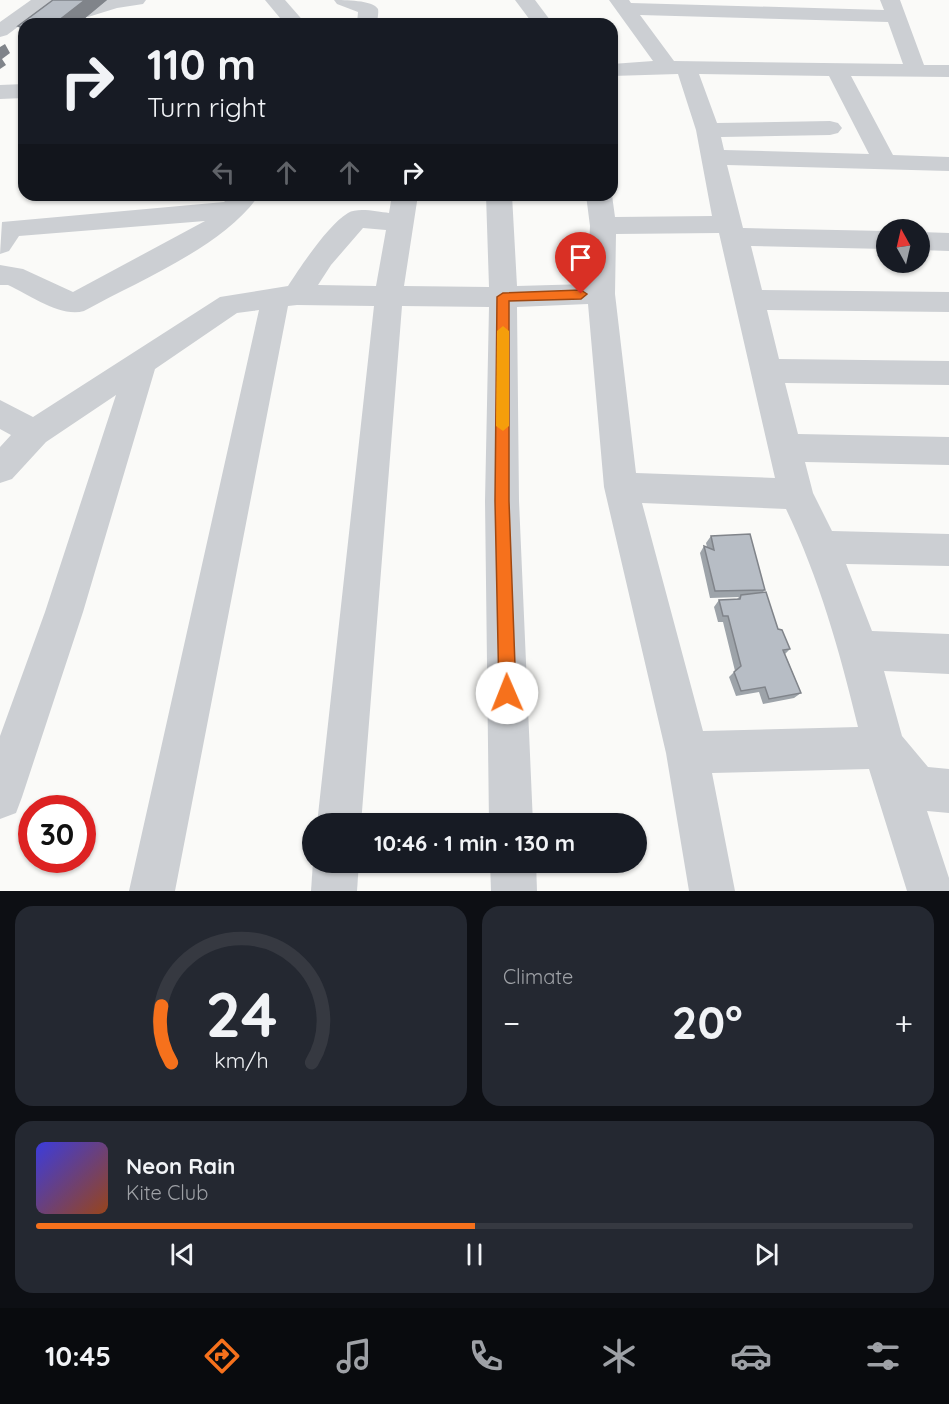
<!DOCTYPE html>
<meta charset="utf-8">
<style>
body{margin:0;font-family:Quicksand,sans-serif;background:#242831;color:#f1f3f6;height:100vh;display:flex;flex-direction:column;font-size:22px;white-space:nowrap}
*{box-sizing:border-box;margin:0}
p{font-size:20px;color:#9ea1a6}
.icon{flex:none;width:33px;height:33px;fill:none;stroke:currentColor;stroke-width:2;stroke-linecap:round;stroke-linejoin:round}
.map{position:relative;height:891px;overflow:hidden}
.drawer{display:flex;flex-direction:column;gap:15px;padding:15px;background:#0d0f14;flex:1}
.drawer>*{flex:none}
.top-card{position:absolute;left:18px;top:18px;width:600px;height:183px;border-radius:18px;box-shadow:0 2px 4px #0004;background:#171b24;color:#f1f3f6;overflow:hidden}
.needle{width:39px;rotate:352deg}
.fabs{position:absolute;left:876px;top:219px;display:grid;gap:12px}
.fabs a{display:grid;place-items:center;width:54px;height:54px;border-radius:50%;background:#171b24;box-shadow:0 2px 4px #0004;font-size:30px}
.speed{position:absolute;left:18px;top:795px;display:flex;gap:12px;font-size:30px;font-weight:700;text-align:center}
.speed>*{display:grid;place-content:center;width:78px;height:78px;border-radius:50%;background:#171b24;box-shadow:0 2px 4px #0004;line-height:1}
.speed .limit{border:9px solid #d22;background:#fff;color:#111}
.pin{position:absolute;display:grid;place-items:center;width:51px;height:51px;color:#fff;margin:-62px -26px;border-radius:50% 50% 50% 0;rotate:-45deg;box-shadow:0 0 6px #0007}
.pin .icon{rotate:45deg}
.me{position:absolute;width:66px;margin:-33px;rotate:359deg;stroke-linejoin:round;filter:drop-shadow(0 0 4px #0008)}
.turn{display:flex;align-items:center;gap:21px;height:126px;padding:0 30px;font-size:27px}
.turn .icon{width:78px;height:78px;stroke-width:2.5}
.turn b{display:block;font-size:42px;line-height:51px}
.lanes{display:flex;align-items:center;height:57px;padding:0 30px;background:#0003;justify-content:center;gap:30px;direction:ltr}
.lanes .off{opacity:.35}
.big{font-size:45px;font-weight:800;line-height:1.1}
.drawer .card{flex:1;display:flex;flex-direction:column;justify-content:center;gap:9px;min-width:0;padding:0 21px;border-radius:18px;background:#242831}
.drawer .dial{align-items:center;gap:0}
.dial svg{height:156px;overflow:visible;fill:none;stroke:#363941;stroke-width:7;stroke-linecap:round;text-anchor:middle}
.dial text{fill:#f1f3f6;stroke:none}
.song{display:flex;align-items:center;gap:18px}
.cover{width:72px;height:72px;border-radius:9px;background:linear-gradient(135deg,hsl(240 70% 55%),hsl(20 70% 35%))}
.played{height:6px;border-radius:3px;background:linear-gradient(90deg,#f6711c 50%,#363941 50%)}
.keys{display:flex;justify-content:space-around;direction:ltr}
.heat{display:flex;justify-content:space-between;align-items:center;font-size:33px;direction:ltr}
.drawer .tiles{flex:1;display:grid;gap:15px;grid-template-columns:1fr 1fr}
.card:last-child{grid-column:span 2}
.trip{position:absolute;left:302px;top:813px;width:345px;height:60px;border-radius:30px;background:#171b24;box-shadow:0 2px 4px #0004;font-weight:800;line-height:60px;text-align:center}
.tab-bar{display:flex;height:96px;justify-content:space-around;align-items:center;background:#090b0e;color:#9ea1a6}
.tab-bar .icon{width:42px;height:42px}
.tab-bar .selected{color:#f6711c}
.tab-bar b{font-size:27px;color:#f1f3f6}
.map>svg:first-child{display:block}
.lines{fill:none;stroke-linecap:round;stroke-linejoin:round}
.minor{fill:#cccfd3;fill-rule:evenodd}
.wall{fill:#9da3a9}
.shaded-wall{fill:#80848a}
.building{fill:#b7bdc5;stroke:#80848a;stroke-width:1.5}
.route{fill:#f6711c;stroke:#a04912;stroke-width:1.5}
.slow{fill:#f59e0b}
</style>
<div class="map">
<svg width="949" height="891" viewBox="0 0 949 891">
<rect width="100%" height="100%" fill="#fafaf8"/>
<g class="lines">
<g class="minor">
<polygon points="31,0 54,0 7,35 0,37 0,22"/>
<polygon points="102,0 146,0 143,4 117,8 88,17 78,11 81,7"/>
<polygon points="265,0 285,0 306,24 285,24"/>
<path d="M334 0C344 0 373 0 378 9 379 13 377 20 377 24H357L358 12 337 4Z"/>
<polygon points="515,0 535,0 553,24 533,24"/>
<path d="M609 0H629L631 3 884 10 880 0H900L924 65H949V77L851 76 893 155 949 157V171L727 165 743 228 886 231V249L751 246 762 290 949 292V312L767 310 779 359 949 361V385L785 383 798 434 949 437V465L805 462 813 493 832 531 949 534V566L846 564 872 631 949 634V674L884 671 902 736 928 767 949 769V813L927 811 949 878V891H907L869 769 712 773 735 891H689L666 753 604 487 588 304 517 307 519 501 533 824H489L485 501 489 307 402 306 361 824H317L374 306 297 305 288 306 175 891H129L259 310 237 313 155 369 83 612 22 797 16 813 0 819V736L45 612 116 395 46 442 12 479 0 483V447L11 435 0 429V400L33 417 220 297 288 286C301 266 328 225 348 213 358 207 378 212 389 213L392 195H418L404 286 489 287 486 195H512L517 286 587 284 590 226 586 195H612L615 217 712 216 696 130 678 74 612 76V64L653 61ZM640 15 888 22 903 64 674 61ZM699 74 829 76 869 154 724 150 721 137 830 135 838 133 842 128 838 123 830 121 717 123ZM363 228 386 230 376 286 318 285 331 265ZM719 233 775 478 636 473 615 294 616 234ZM642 503 786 509C819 578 840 652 858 727L703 731Z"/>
<polygon points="24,84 24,98 0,99 0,85"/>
<path d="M231 195H259C225 246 138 281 84 311 61 318 30 295 8 285H0V265L23 269 73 292 205 221 19 236 9 251 0 254 2 222 224 202Z"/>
<polygon points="920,232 949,233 949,251 920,250"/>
<polygon points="313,862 359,862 357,891 311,891"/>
<polygon points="490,862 536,862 537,891 491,891"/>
</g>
</g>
<g class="wall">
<polygon points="53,0 107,0 78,24 24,24 24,37 18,26"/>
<polygon points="711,536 765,590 762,593 778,629 790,649 785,654 801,693 794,698 763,704 759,692 736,696 729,677 735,671 723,622 718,622 714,607 719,600 737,599 739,597 710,598 700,553 704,546 707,547 706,543"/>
</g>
<g class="shaded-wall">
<polygon points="85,0 107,0 78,24 54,24"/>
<polygon points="5,44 10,53 2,59 6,65 0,69 0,47"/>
</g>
<g class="building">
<polygon points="53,0 85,0 54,24 24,24 24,27 18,26"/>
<polygon points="750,534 765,590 715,591 704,546 714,550 711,536"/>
<polygon points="766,592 778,629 782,630 790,649 783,650 801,693 769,699 765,687 741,691 734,672 741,666 728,616 723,616 719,600 740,599 741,595"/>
</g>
<polygon class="route" points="581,290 587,294 581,299 509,301 509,501 516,693 513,699 507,701 501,699 499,693 495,501 497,297 503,293"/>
<polygon class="slow" points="503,326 509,331 509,426 503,431 496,426 497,331"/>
</svg>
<div class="fabs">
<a><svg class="needle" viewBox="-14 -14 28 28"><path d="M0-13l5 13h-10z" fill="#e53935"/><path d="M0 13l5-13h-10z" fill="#9ea1a6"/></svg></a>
</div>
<div class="speed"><div class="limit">30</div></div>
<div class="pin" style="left:581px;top:294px;background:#d93025"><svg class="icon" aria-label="arrive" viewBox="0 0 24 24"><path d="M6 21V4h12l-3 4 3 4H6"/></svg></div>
<svg class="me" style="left:507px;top:693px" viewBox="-20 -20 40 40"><circle r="19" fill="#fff"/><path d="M0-13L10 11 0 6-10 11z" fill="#f6711c"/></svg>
<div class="trip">10:46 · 1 min · 130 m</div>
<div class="top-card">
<div class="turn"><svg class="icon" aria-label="right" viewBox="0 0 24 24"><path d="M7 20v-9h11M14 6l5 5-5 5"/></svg><div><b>110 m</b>Turn right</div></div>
<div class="lanes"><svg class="icon off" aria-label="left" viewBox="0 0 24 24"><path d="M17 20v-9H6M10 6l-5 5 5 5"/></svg><svg class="icon off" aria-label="ahead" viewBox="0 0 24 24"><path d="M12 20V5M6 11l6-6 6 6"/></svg><svg class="icon off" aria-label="ahead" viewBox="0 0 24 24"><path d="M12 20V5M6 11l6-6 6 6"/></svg><svg class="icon" aria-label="right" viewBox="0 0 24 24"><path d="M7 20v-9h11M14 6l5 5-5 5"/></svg></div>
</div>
</div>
<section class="drawer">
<div class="tiles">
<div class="card dial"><svg viewBox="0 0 100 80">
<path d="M14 69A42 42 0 1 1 86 69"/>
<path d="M14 69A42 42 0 0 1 9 40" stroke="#f6711c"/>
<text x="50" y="56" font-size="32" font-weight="700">24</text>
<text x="50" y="72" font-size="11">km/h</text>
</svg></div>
<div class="card"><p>Climate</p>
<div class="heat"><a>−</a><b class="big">20°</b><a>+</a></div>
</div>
<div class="card">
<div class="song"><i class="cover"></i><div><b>Neon Rain</b><p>Kite Club</p></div></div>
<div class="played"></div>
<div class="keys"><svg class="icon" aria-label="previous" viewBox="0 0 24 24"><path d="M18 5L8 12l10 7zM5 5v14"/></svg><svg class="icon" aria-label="pause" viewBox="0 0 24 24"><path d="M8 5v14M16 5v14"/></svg><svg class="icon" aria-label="next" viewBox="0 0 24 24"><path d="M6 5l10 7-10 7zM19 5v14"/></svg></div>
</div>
</div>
</section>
<nav class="tab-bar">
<b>10:45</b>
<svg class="icon selected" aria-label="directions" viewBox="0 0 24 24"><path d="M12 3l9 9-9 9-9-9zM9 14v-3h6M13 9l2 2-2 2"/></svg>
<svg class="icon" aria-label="music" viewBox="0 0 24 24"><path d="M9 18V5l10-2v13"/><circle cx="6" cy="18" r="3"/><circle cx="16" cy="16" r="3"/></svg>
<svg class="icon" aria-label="phone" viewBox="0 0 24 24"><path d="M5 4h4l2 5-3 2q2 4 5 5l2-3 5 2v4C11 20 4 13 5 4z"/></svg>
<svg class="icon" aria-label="climate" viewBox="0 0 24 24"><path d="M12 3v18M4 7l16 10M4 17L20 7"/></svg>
<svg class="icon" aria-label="car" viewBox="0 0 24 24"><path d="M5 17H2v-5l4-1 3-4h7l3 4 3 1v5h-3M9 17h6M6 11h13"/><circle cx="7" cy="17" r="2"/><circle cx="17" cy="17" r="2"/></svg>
<svg class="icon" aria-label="filters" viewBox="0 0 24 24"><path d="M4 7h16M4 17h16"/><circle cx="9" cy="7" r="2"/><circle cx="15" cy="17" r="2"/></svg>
</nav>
